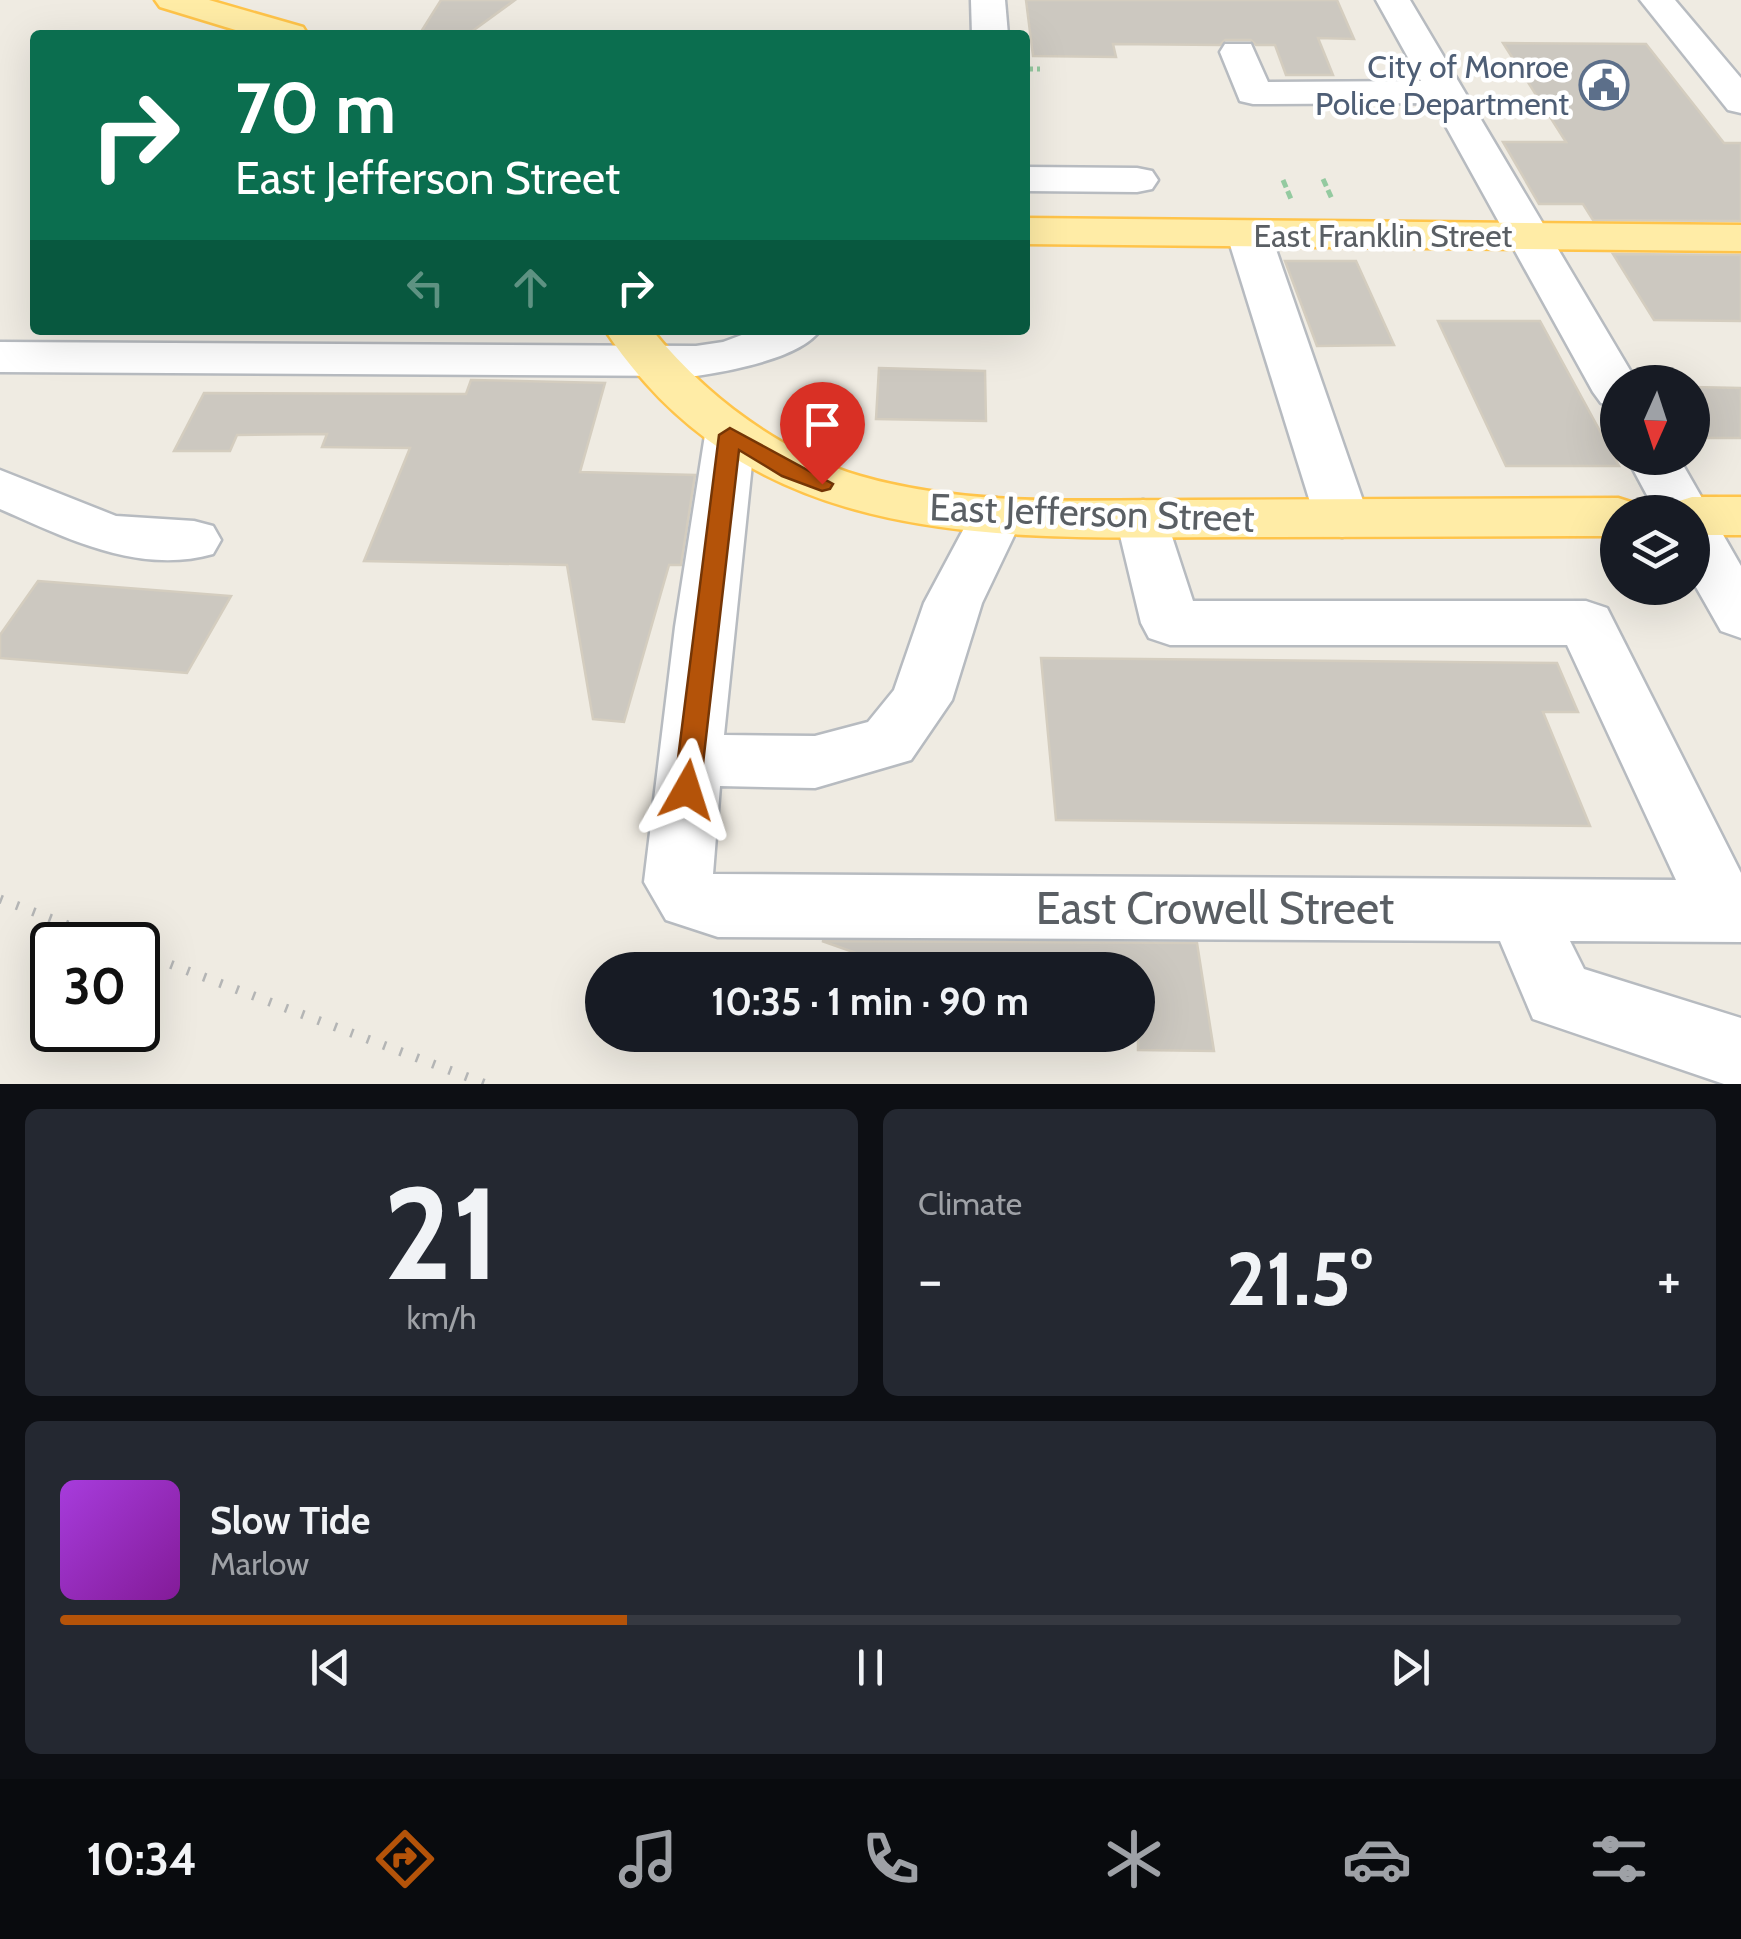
<!DOCTYPE html>
<meta charset="utf-8">
<style>
body{margin:0;font-family:Cabin,sans-serif;background:#242831;color:#f1f3f6;height:100vh;display:flex;flex-direction:column;font-size:38px;white-space:nowrap}
*{box-sizing:border-box;margin:0}
p{font-size:32px;color:#9ea1a6}
.icon{flex:none;width:55px;height:55px;fill:none;stroke:currentColor;stroke-width:2;stroke-linecap:round;stroke-linejoin:round}
.map{position:relative;height:1084px;overflow:hidden}
.drawer{display:flex;flex-direction:column;gap:25px;padding:25px;background:#0d0f14;flex:1}
.drawer>*{flex:none}
.guide{position:absolute;left:30px;top:30px;width:1000px;height:305px;border-radius:10px;box-shadow:0 10px 40px #0002;background:#0b6e4f;color:#fff;overflow:hidden}
.needle{width:65px;rotate:183deg}
.fabs{position:absolute;left:1600px;top:365px;display:grid;gap:20px}
.fabs a{display:grid;place-items:center;width:110px;height:110px;border-radius:50%;background:#171b24;box-shadow:0 10px 40px #0002;font-size:50px}
.speed{position:absolute;left:30px;top:922px;display:flex;gap:20px;font-size:50px;font-weight:700;text-align:center}
.speed>*{display:grid;place-content:center;width:130px;height:130px;border-radius:50%;background:#171b24;box-shadow:0 10px 40px #0002;line-height:1}
.speed .limit{border:5px solid #111;border-radius:15px;background:#fff;color:#111}
.pin{position:absolute;display:grid;place-items:center;width:85px;height:85px;color:#fff;margin:-102px -42px;border-radius:50% 50% 50% 0;rotate:-45deg;box-shadow:0 0 10px #0007}
.pin .icon{rotate:45deg}
.me{position:absolute;width:110px;margin:-55px;rotate:6deg;stroke-linejoin:round;filter:drop-shadow(0 0 8px #0008)}
.turn{display:flex;align-items:center;gap:35px;height:210px;padding:0 40px;font-size:45px}
.turn .icon{width:130px;height:130px;stroke-width:2.5}
.turn b{display:block;font-size:70px;line-height:85px}
.lanes{display:flex;align-items:center;height:95px;padding:0 40px;background:#0003;justify-content:center;gap:50px;direction:ltr}
.lanes .off{opacity:.35}
.big{font-size:75px;font-weight:700;line-height:1.1}
.drawer .widget{flex:1;display:flex;flex-direction:column;justify-content:center;gap:15px;min-width:0;padding:0 35px;border-radius:15px;background:#242831}
.drawer .dial{align-items:center;gap:0}
.dial b{font-size:130px;line-height:1}
.song{display:flex;align-items:center;gap:30px}
.cover{width:120px;height:120px;border-radius:15px;background:linear-gradient(135deg,hsl(280 70% 55%),hsl(290 70% 35%))}
.played{height:10px;border-radius:5px;background:linear-gradient(90deg,#b45309 35%,#363941 35%)}
.keys{display:flex;justify-content:space-around;direction:ltr}
.heat{display:flex;justify-content:space-between;align-items:center;font-size:55px;direction:ltr}
.drawer .tiles{flex:1;display:grid;gap:25px;grid-template-columns:1fr 1fr}
.widget:last-child{grid-column:span 2}
.trip{position:absolute;left:585px;top:952px;width:570px;height:100px;border-radius:50px;background:#171b24;box-shadow:0 10px 40px #0002;font-weight:700;line-height:100px;text-align:center}
.tab-bar{display:flex;height:160px;justify-content:space-around;align-items:center;background:#090b0e;color:#9ea1a6}
.tab-bar .icon{width:70px;height:70px}
.tab-bar .current{color:#b45309}
.tab-bar b{font-size:45px;color:#f1f3f6}
.map>svg:first-child{display:block}
.building{fill:#ccc8c0;stroke:#d4cdbf;stroke-width:2.5}
.lines{fill:none;stroke-linecap:round;stroke-linejoin:round}
.minor-casing{stroke:#b7bbc0;stroke-width:5}
.major-casing{stroke:#ffc44a;stroke-width:5}
.path{stroke:#94caa0;stroke-width:5;stroke-dasharray:8 4;stroke-linecap:butt}
.minor{fill:#fff;fill-rule:evenodd}
.major{fill:#ffeca6;fill-rule:evenodd}
.rail{stroke:#b4b5b5;stroke-width:9;stroke-dasharray:2.5 15;stroke-linecap:butt}
.route{fill:#b45309;stroke:#753606;stroke-width:2.5}
.labels{text-anchor:middle;stroke-width:9;stroke-linejoin:round;paint-order:stroke}
.far-service-label{font-size:32px;fill:#4e5e75;stroke:#fff;text-anchor:end}
.far-street-label{font-size:32px;fill:#5a5f64;stroke:#fff}
.street-label{font-size:38px;fill:#5a5f64;stroke:#fff}
.near-street-label{font-size:45px;fill:#5a5f64;stroke:#fff}
</style>
<div class="map">
<svg width="1741" height="1084" viewBox="0 0 1741 1084">
<rect width="100%" height="100%" fill="#efebe2"/>
<g class="building">
<polygon points="441,0 515,0 467,35 419,35"/>
<polygon points="1026,0 1337,0 1354,39 1318,38 1333,75 1286,75 1275,45 1256,45 1251,40 1225,40 1220,45 1113,44 1116,57 1033,56"/>
<polygon points="1503,43 1646,44 1724,143 1741,143 1741,221 1593,220 1583,204 1539,204 1503,142 1566,142"/>
<polygon points="1613,254 1741,255 1741,321 1654,320"/>
<polygon points="1285,261 1356,261 1394,345 1317,346"/>
<polygon points="1438,321 1540,321 1619,466 1506,466"/>
<polygon points="879,368 985,371 986,421 876,419"/>
<polygon points="471,380 605,383 580,472 695,475 681,565 669,565 624,722 593,719 567,565 364,561 410,448 322,447 327,434 237,435 230,451 174,451 204,393 466,394"/>
<polygon points="1692,387 1741,388 1741,438 1692,438"/>
<polygon points="38,581 231,596 187,673 0,658 0,635"/>
<polygon points="1041,658 1557,663 1578,712 1543,712 1590,826 1056,820"/>
<polygon points="822,941 1197,943 1214,1051 1138,1050 1138,970 904,970"/>
</g>
<g class="lines">
<g class="minor-casing">
<g id="minor">
<polygon points="971,0 1005,0 1008,35 972,35"/>
<polygon points="1376,0 1410,0 1637,382 1618,382 1618,407 1601,403 1593,392 1433,103 1253,104 1240,101 1220,52 1225,44 1251,44 1268,82 1421,81"/>
<polygon points="1640,0 1675,0 1741,78 1741,113 1728,110"/>
<polygon points="1025,167 1137,168 1152,171 1158,180 1152,189 1137,192 1025,191"/>
<polygon points="1249,222 1264,226 1271,235 1369,518 1361,531 1342,537 1323,531 1315,518 1227,235 1234,226"/>
<path d="M755 330H820C801 358 729 371 696 376L0 372V342L696 346 723 342Z"/>
<polygon points="730,418 748,423 755,435 724,735 815,736 868,722 894,690 924,603 977,504 996,498 1015,504 1023,517 982,603 952,700 911,760 815,788 720,786 713,874 1676,880 1567,645 1170,645 1149,638 1141,623 1116,519 1124,506 1143,500 1162,506 1193,601 1586,601 1607,608 1741,873 1741,942 1570,941 1584,969 1741,1018 1741,1084 1724,1084 1533,1019 1500,941 718,937 666,920 644,882 675,627 705,435 712,423"/>
<polygon points="1627,458 1679,458 1741,566 1741,638 1721,631 1692,580 1692,512 1656,512"/>
<path d="M0 470 116 516 194 521 213 526 221 540 213 554C139 575 66 538 0 509Z"/>
</g>
</g>
<g class="major-casing">
<g id="major">
<polygon points="155,0 209,0 303,27 308,35 252,35 160,7"/>
<polygon points="1025,218 1741,225 1741,251 1025,244"/>
<path d="M605 330H652C705 395 779 452 860 476 967 507 1083 500 1193 500 1334 499 1476 499 1618 498L1637 504 1642 512H1618V536C1492 536 1366 537 1240 537 1004 538 752 554 605 330Z"/>
<polygon points="1692,497 1741,497 1741,535 1692,535 1692,512 1667,512 1673,503"/>
</g>
</g>
<g class="path">
<polyline points="1025,69 1040,69"/>
<polyline points="1323,179 1332,199"/>
<polyline points="1283,180 1291,199"/>
</g>
<use href="#minor" class="minor"/>
<use href="#major" class="major"/>
<g class="rail">
<polyline points="0,899 120,945"/>
<polyline points="138,952 486,1084"/>
</g>
</g>
<polygon class="route" points="730,428 833,484 830,489 822,491 782,476 739,450 700,790 696,798 678,798 674,790 719,435"/>
<defs>
<g id="civic-ring" transform="scale(2.5)"><circle r="9.5" fill="#fff" stroke="#5c6f8a" stroke-width="1.5"/><path d="M-.6-6.5H3V-4.5H.6V-3L4-1V1h2V6H-6V1h2V-1L-.6-3ZM-1.2 2.5V6h2.4V2.5Z" fill="#5c6f8a"/></g>
</defs>
<g fill-rule="evenodd">
<use href="#civic-ring" x="1604" y="85"/>
</g>
<g class="labels">
<g class="far-service-label">
<text x="1569" y="78">City of Monroe<tspan x="1569" dy="37">Police Department</tspan></text>
</g>
<g class="far-street-label">
<text x="1383" y="247">East Franklin Street</text>
</g>
<g class="street-label">
<text transform="translate(1092 513) rotate(2)" y="13">East Jefferson Street</text>
</g>
<g class="near-street-label">
<text x="1215" y="924">East Crowell Street</text>
</g>
</g>
</svg>
<div class="fabs">
<a><svg class="needle" viewBox="-14 -14 28 28"><path d="M0-13l5 13h-10z" fill="#e53935"/><path d="M0 13l5-13h-10z" fill="#9ea1a6"/></svg></a>
<a><svg class="icon" aria-label="layers" viewBox="0 0 24 24"><path d="M12 4l9 5-9 5-9-5zM3 14l9 5 9-5"/></svg></a>
</div>
<div class="speed"><div class="limit">30</div></div>
<div class="pin" style="left:822px;top:484px;background:#d93025"><svg class="icon" aria-label="arrive" viewBox="0 0 24 24"><path d="M6 21V4h12l-3 4 3 4H6"/></svg></div>
<svg class="me" style="left:687px;top:790px" viewBox="-20 -20 40 40"><path d="M0-17L14 15 0 8-14 15z" fill="#b45309" stroke="#fff" stroke-width="4"/></svg>
<div class="trip">10:35 · 1 min · 90 m</div>
<div class="guide">
<div class="turn"><svg class="icon" aria-label="right" viewBox="0 0 24 24"><path d="M7 20v-9h11M14 6l5 5-5 5"/></svg><div><b>70 m</b>East Jefferson Street</div></div>
<div class="lanes"><svg class="icon off" aria-label="left" viewBox="0 0 24 24"><path d="M17 20v-9H6M10 6l-5 5 5 5"/></svg><svg class="icon off" aria-label="ahead" viewBox="0 0 24 24"><path d="M12 20V5M6 11l6-6 6 6"/></svg><svg class="icon" aria-label="right" viewBox="0 0 24 24"><path d="M7 20v-9h11M14 6l5 5-5 5"/></svg></div>
</div>
</div>
<section class="drawer">
<div class="tiles">
<div class="widget dial"><b>21</b><p>km/h</p></div>
<div class="widget"><p>Climate</p>
<div class="heat"><a>−</a><b class="big">21.5°</b><a>+</a></div>
</div>
<div class="widget">
<div class="song"><i class="cover"></i><div><b>Slow Tide</b><p>Marlow</p></div></div>
<div class="played"></div>
<div class="keys"><svg class="icon" aria-label="previous" viewBox="0 0 24 24"><path d="M18 5L8 12l10 7zM5 5v14"/></svg><svg class="icon" aria-label="pause" viewBox="0 0 24 24"><path d="M8 5v14M16 5v14"/></svg><svg class="icon" aria-label="next" viewBox="0 0 24 24"><path d="M6 5l10 7-10 7zM19 5v14"/></svg></div>
</div>
</div>
</section>
<nav class="tab-bar">
<b>10:34</b>
<svg class="icon current" aria-label="directions" viewBox="0 0 24 24"><path d="M12 3l9 9-9 9-9-9zM9 14v-3h6M13 9l2 2-2 2"/></svg>
<svg class="icon" aria-label="music" viewBox="0 0 24 24"><path d="M9 18V5l10-2v13"/><circle cx="6" cy="18" r="3"/><circle cx="16" cy="16" r="3"/></svg>
<svg class="icon" aria-label="phone" viewBox="0 0 24 24"><path d="M5 4h4l2 5-3 2q2 4 5 5l2-3 5 2v4C11 20 4 13 5 4z"/></svg>
<svg class="icon" aria-label="climate" viewBox="0 0 24 24"><path d="M12 3v18M4 7l16 10M4 17L20 7"/></svg>
<svg class="icon" aria-label="car" viewBox="0 0 24 24"><path d="M5 17H2v-5l4-1 3-4h7l3 4 3 1v5h-3M9 17h6M6 11h13"/><circle cx="7" cy="17" r="2"/><circle cx="17" cy="17" r="2"/></svg>
<svg class="icon" aria-label="filters" viewBox="0 0 24 24"><path d="M4 7h16M4 17h16"/><circle cx="9" cy="7" r="2"/><circle cx="15" cy="17" r="2"/></svg>
</nav>
